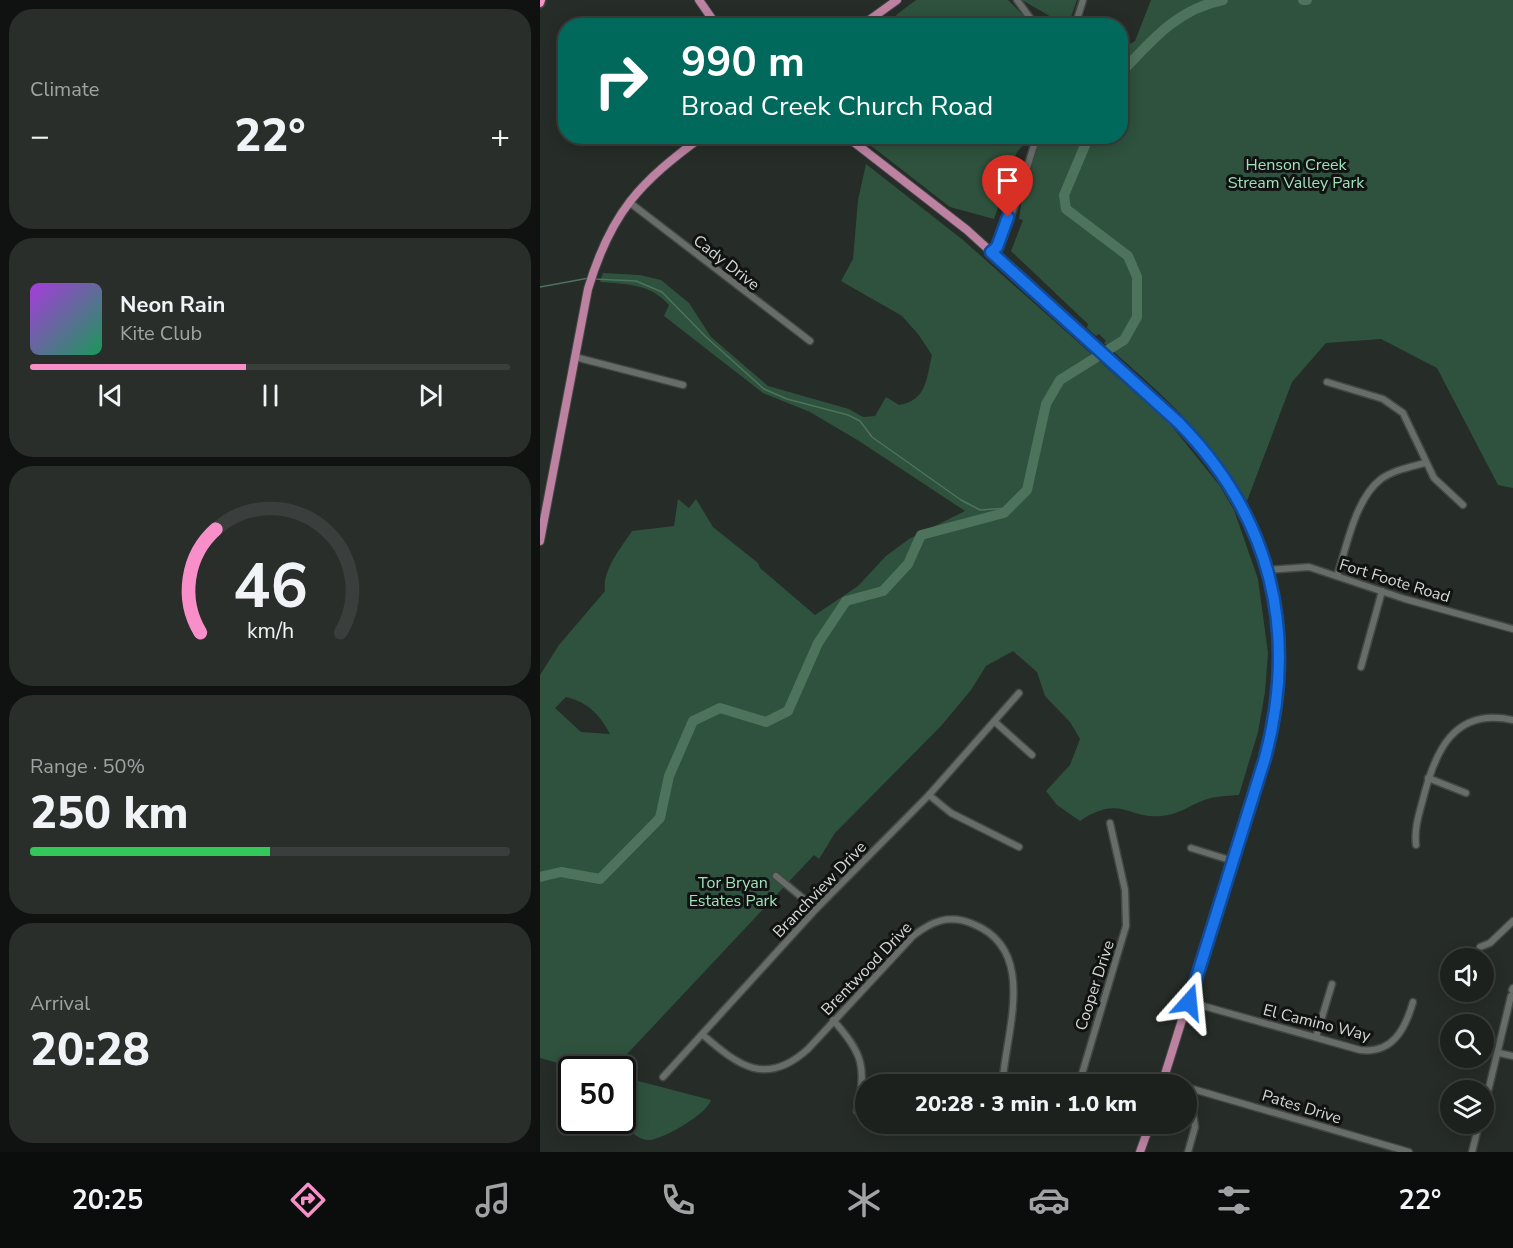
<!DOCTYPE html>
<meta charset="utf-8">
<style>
body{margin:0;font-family:"Nunito Sans",sans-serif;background:#292e2b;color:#f1f3f6;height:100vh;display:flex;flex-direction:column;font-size:22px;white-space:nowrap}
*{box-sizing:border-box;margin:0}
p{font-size:20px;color:#a0a3a4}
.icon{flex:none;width:33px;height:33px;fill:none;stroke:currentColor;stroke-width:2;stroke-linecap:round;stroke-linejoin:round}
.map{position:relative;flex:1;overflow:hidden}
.sheet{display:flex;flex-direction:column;gap:9px;padding:9px;background:#0f1210;width:540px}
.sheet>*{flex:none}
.top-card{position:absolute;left:18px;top:18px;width:570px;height:126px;border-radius:24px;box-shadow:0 3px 15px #0003,0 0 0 2px #3a3e3c;background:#00695c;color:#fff;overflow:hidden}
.fabs{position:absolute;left:900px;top:948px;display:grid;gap:12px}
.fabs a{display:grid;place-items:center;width:54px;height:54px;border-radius:50%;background:#1c211e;box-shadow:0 3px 15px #0003,0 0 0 2px #3a3e3c;font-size:30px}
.speed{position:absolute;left:18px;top:1056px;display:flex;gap:12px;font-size:30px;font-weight:700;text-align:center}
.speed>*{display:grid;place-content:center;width:78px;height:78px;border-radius:50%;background:#1c211e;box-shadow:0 3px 15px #0003,0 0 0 2px #3a3e3c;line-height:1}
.speed .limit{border:3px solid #111;border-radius:9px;background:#fff;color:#111}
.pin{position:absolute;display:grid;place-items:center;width:51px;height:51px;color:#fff;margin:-62px -26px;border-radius:50% 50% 50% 0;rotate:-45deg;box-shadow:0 0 6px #0007}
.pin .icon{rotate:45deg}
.me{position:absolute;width:66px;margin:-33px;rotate:18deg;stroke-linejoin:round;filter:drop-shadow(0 0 4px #0008)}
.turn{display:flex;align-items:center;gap:21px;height:126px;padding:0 24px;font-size:27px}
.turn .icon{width:78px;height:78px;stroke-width:2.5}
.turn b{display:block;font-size:42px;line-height:51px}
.big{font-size:45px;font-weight:800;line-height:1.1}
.sheet .card{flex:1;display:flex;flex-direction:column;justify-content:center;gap:9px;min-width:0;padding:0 21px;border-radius:24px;background:#292e2b}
.sheet .dial{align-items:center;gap:0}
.dial svg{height:156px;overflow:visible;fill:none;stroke:#3a3e3c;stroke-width:7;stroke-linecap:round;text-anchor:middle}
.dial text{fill:#f1f3f6;stroke:none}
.song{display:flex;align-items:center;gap:18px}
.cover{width:72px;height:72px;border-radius:9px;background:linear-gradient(135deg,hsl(280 70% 55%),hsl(150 70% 35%))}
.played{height:6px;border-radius:3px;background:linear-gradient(90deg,#f98fc9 45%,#3a3e3c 45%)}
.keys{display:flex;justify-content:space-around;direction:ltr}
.heat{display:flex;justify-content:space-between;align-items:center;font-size:33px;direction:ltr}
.charge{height:9px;border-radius:4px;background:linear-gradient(90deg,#34c759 50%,#3a3e3c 0)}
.trip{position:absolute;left:315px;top:1074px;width:342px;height:60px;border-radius:30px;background:#1c211e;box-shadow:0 3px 15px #0003,0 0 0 2px #3a3e3c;font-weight:800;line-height:60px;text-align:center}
.tab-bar{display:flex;height:96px;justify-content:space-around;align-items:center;background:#0b0d0c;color:#a0a3a4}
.tab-bar .icon{width:42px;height:42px}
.tab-bar .active{color:#f98fc9}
.tab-bar b{font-size:27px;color:#f1f3f6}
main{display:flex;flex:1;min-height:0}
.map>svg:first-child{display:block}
.green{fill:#2e523d;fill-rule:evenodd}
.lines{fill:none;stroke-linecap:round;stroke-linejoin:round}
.stream{stroke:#4e735d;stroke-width:1.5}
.river{stroke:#4e735d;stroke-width:10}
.minor-casing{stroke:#424744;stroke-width:9}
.major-casing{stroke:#424744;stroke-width:10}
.highway-casing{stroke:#424744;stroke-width:11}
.minor{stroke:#676e6a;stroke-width:6}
.major{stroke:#bd82a2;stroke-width:8}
.highway{stroke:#f690c7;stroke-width:8}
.route-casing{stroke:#114b97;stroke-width:15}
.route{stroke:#1a73e8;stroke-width:10}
.labels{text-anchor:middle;stroke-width:6;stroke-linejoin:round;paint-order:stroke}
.park-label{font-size:16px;fill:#a0e1ba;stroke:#111312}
.street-label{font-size:16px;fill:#d4d8d6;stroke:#111312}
</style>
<main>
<section class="sheet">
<div class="card"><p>Climate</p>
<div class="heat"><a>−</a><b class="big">22°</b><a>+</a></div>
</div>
<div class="card">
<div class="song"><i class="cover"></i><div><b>Neon Rain</b><p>Kite Club</p></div></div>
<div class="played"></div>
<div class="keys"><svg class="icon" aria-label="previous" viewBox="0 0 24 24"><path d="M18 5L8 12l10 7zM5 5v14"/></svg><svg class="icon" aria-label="pause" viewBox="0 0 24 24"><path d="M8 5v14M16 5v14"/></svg><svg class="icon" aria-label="next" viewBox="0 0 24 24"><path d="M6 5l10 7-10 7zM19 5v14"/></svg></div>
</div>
<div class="card dial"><svg viewBox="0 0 100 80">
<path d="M14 69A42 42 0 1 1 86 69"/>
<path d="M14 69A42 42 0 0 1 22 16" stroke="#f98fc9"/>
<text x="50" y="56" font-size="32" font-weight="700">46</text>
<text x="50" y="72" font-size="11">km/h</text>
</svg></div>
<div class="card"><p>Range · 50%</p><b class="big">250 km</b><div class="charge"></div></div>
<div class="card"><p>Arrival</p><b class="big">20:28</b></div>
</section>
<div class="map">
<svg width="973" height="1152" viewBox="0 0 973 1152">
<rect width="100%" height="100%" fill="#262c28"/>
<g class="green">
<polygon points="376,0 468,0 493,25 363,25 356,15"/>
<polygon points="482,0 537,0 530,20 525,25"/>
<path d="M611 0H973V488L958 485 897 368 841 339 786 343 752 382 707 501C670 435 620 393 564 343L566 341 559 334 556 336 547 328 548 324 471 251 483 220 479 219 484 186 497 137 580 136 581 49 595 41Z"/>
<polygon points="336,136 492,136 492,137 490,142 486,142 477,152 454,219 410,207 330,145"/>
<path d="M326 164 423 240 630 424 680 486 694 510 718 579 728 653 725 692 718 732 699 795C687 796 673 796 662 801 651 805 640 813 628 815 589 823 583 792 540 821L517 805 506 791 530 765 540 739 530 722 505 696 497 672 473 651 446 666 431 690 401 726 295 833 279 859 274 855 73 1069H40L0 1058V675L19 645 65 591C62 570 81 548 92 531L134 526 138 499 149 508 156 499 173 527 218 563 220 568 275 615 318 586 346 556 369 539 425 511 319 441 270 412 223 393 124 316 129 305C111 284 87 284 60 282L63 273 100 275 121 280 149 303 171 337 228 386 309 409 323 417 335 416 346 397 359 405C387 400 386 380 392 355L378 334 362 316 301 281 313 259 318 200ZM26 697C48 702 60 715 70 734L41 732 15 708Z"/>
<path d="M83 1077 171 1100C167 1114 125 1138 110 1140 98 1141 86 1127 78 1121L82 1120Z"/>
</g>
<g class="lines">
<g class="stream">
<polyline points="54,279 96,281 122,292 165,336 224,389 247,399 308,415 320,421 332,437 421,500 440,510 468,508"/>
<polyline points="0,287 49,278"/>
</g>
<g class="river">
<polyline points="763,0 767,0"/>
<path d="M580 74C611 41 637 9 683 0"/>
<polyline points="0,877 21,872 60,879 120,818 129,776 153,721 180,708 226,722 248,711 278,643 306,601 343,591 368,564 381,535 464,513 487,490 506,404 520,380 584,340 597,317 597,277 588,256 526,209 524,195 549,136"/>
</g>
<g class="minor-casing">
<g id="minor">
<polyline points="477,0 496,26"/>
<polyline points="535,26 543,0"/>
<polyline points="89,202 270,341"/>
<path d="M451 252C470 233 487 165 497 136"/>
<polyline points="35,357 143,385"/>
<polyline points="787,382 843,399 863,413 894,478 923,505"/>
<polyline points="728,570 769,567 865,599 973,629"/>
<path d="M797 576C807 546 815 499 841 479 854 470 870 467 885 463"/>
<polyline points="821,667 842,591"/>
<polyline points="455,722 492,755"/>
<polyline points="888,778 926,793"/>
<polyline points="389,795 411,813 479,847"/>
<path d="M876 845C874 829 879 814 883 799 895 751 914 707 973 720"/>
<polyline points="651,848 693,861"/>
<polyline points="236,876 276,909"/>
<polyline points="940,947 950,943 973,921"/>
<polyline points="972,990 973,988"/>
<path d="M649 1002 820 1050C852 1054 865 1030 873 1002"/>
<path d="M293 1020C323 1053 327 1068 317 1111"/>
<path d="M163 1035C199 1066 226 1087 268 1049L373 936C392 921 409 914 433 924 496 949 468 1026 463 1077"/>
<polyline points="776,1037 792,984"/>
<polyline points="959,1053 973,1056"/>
<polyline points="123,1077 276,909 389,795 479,693"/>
<polyline points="624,1080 638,1084"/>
<polyline points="441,1084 463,1077 531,1084"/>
<polyline points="539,1084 586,926 585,890 570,823"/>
<polyline points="646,1087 869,1152"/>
<polyline points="944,1108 971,996"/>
<polyline points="416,1130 418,1124"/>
<polyline points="648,1152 655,1127 653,1113"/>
<polyline points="932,1152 939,1124"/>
</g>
</g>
<g class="major-casing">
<g id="major">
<polyline points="159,0 177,26"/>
<polyline points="321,26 357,0"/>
<path d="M306 136 427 230 639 423C725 512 755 616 730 738L622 1084"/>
<path d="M0 541 48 289C71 212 100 182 163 136"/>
<polyline points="600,1152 610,1124"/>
</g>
</g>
<g class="highway-casing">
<polyline id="highway" points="0,3 1,0"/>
</g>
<use href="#minor" class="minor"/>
<use href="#major" class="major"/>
<use href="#highway" class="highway"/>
</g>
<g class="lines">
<g class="route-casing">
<path id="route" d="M468 217 457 247 451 252 639 423C731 517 759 631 725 758L649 1002"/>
</g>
<use href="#route" class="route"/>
</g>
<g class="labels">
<g class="park-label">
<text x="756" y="170">Henson Creek<tspan x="756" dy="18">Stream Valley Park</tspan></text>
<text x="193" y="888">Tor Bryan<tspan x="193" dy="18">Estates Park</tspan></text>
</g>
<g class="street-label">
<text transform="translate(187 262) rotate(38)" y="6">Cady Drive</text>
<text transform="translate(855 580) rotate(17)" y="6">Fort Foote Road</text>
<text transform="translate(279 889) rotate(-46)" y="6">Branchview Drive</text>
<text transform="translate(326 968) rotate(-46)" y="6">Brentwood Drive</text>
<text transform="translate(554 985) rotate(-72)" y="6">Cooper Drive</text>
<text transform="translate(777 1022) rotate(14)" y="6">El Camino Way</text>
<text transform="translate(762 1106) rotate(17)" y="6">Pates Drive</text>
</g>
</g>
</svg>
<div class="fabs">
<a><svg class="icon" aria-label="sound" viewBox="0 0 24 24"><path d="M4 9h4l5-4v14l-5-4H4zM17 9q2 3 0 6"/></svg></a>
<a><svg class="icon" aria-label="search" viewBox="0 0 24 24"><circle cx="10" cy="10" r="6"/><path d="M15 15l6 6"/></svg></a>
<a><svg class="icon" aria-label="layers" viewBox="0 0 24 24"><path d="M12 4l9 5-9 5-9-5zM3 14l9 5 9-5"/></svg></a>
</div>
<div class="speed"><div class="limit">50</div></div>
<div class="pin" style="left:468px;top:217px;background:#d93025"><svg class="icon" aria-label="arrive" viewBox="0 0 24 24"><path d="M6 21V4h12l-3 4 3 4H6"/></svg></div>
<svg class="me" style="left:649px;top:1002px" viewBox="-20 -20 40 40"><path d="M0-17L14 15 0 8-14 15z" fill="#1a73e8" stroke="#fff" stroke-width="4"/></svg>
<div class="trip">20:28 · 3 min · 1.0 km</div>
<div class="top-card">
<div class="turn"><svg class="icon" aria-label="right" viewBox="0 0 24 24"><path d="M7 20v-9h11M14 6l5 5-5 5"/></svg><div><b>990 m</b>Broad Creek Church Road</div></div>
</div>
</div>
</main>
<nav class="tab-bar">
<b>20:25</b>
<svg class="icon active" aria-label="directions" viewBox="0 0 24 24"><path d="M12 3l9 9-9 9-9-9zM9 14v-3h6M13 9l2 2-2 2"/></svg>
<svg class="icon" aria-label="music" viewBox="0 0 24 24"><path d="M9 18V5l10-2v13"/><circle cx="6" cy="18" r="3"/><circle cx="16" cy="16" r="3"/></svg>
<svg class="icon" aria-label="phone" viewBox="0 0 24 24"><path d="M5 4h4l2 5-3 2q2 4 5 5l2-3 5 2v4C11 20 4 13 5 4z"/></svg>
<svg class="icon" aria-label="climate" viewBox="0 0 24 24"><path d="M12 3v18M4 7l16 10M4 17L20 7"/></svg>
<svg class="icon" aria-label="car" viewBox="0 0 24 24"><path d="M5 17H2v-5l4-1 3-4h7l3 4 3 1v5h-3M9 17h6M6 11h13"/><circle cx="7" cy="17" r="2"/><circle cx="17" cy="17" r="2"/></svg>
<svg class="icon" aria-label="filters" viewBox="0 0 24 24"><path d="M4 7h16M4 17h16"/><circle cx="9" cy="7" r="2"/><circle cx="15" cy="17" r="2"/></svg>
<b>22°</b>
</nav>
